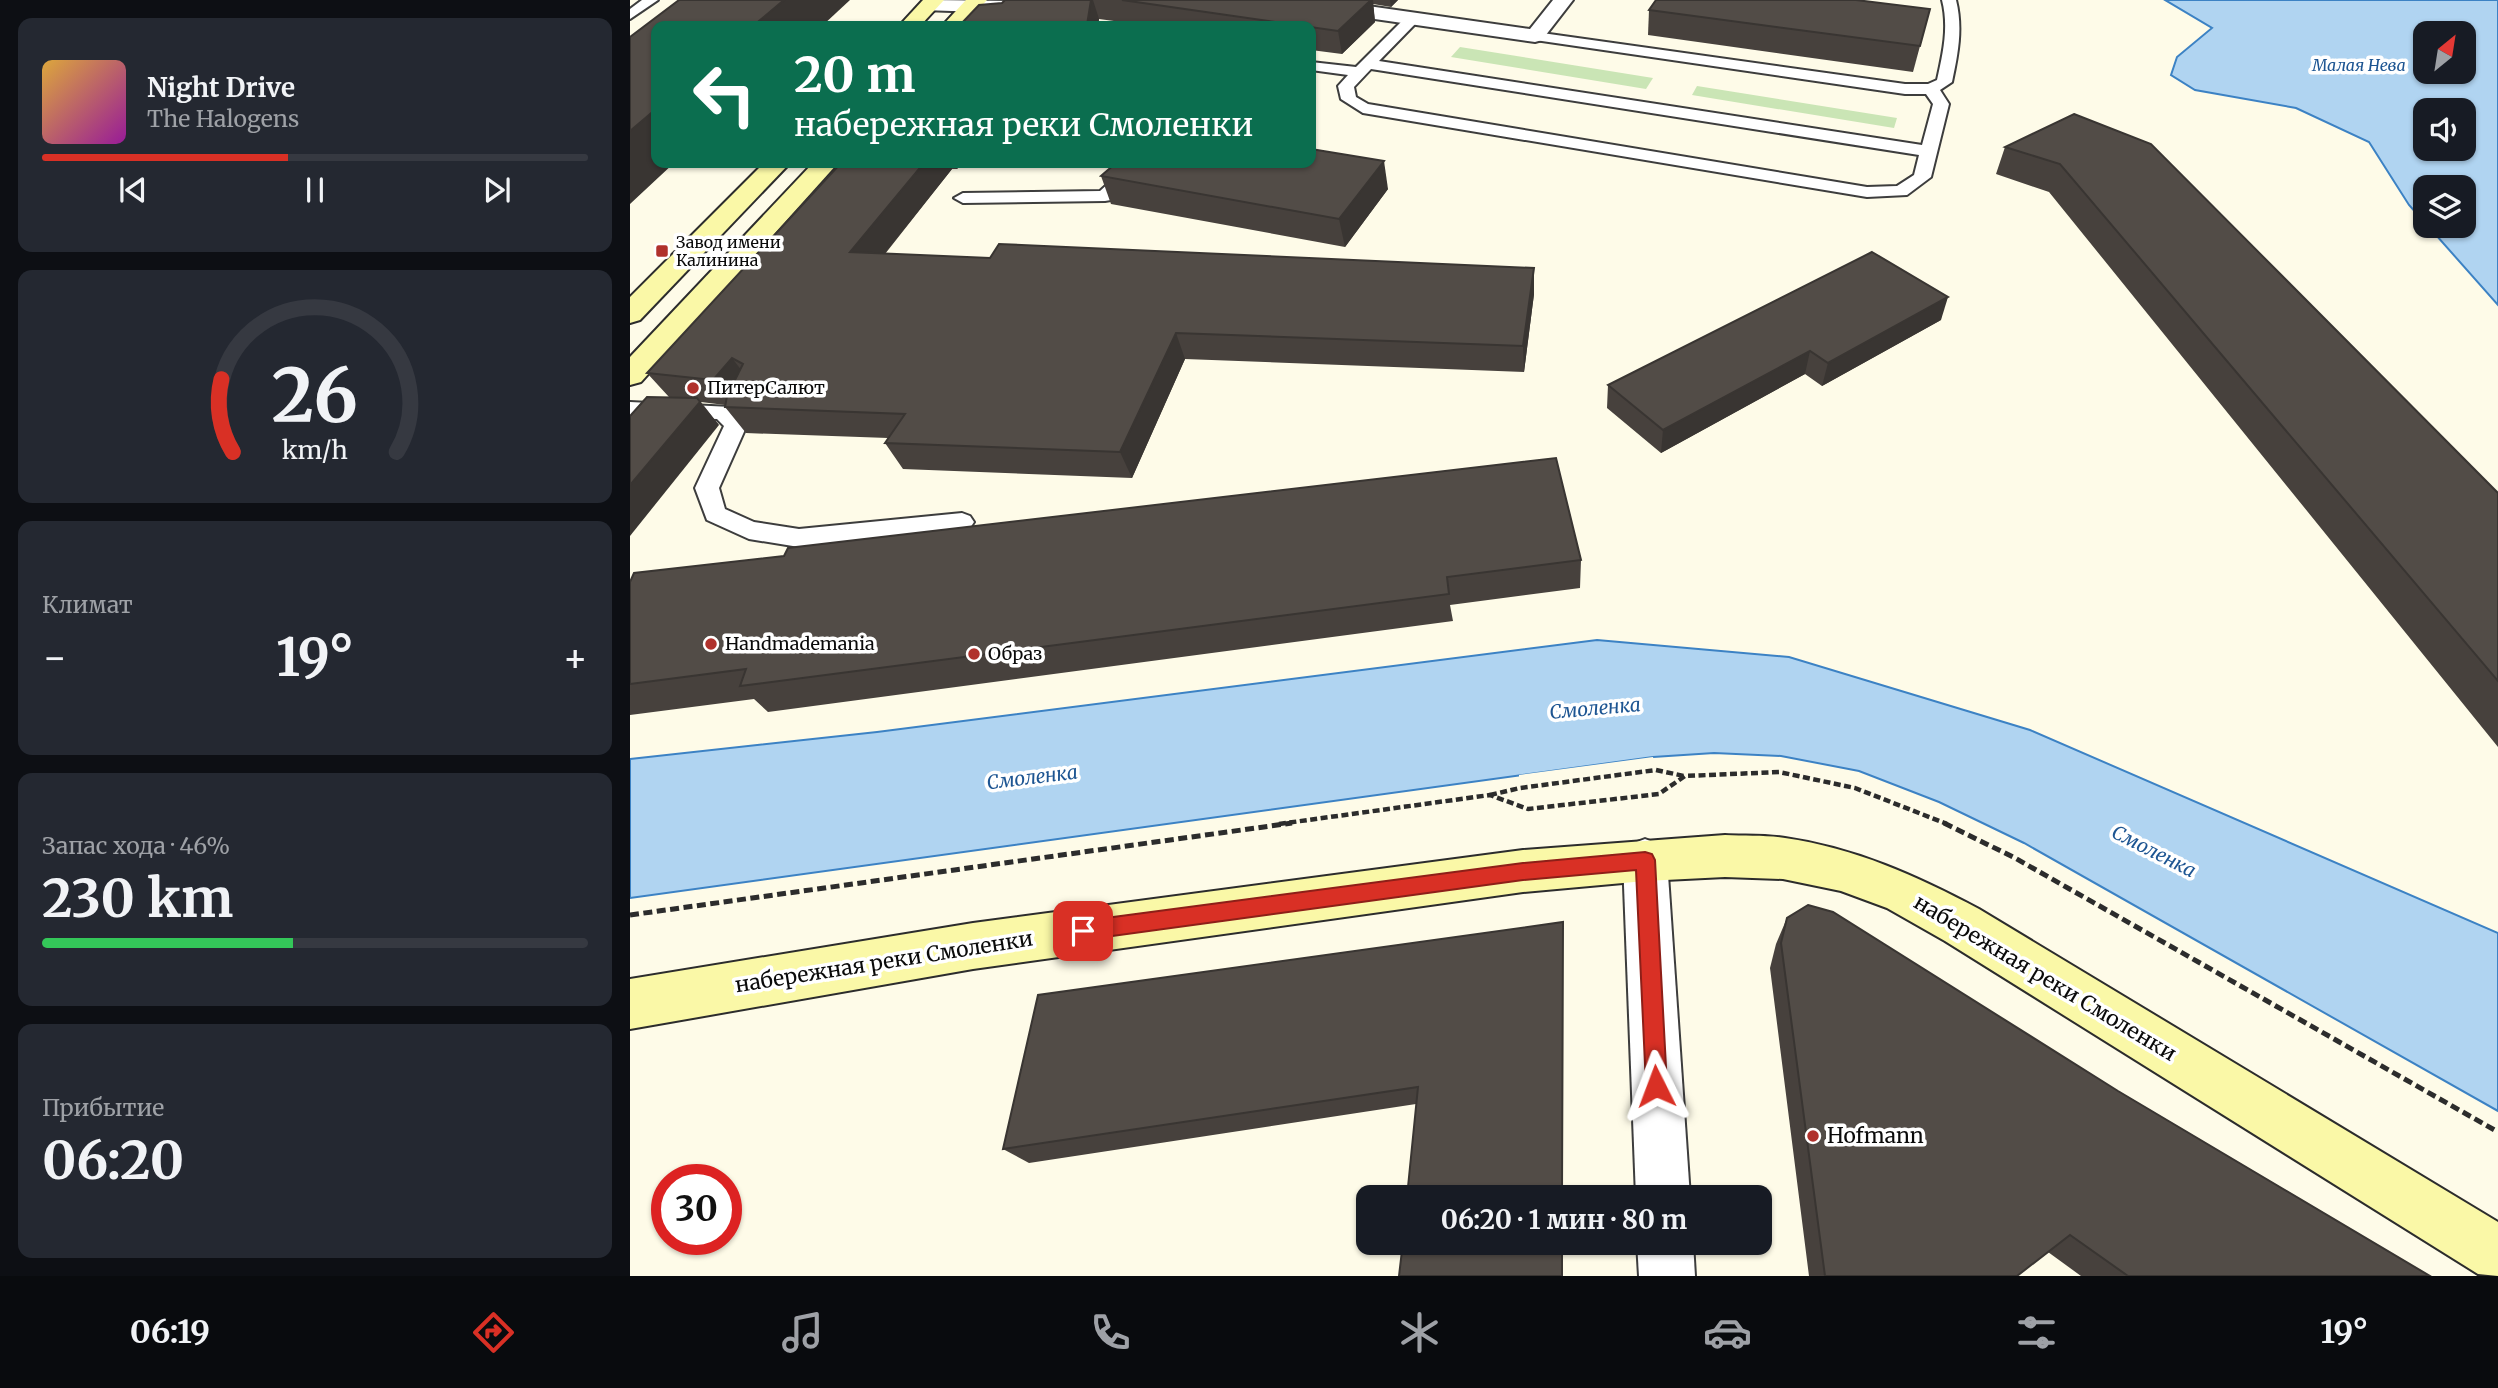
<!DOCTYPE html>
<html lang="ru">
<meta charset="utf-8">
<style>
body{margin:0;font-family:Merriweather,serif;background:#242831;color:#f1f3f6;height:100vh;display:flex;flex-direction:column;font-size:26px;white-space:nowrap}
*{box-sizing:border-box;margin:0}
p{font-size:23px;color:#9ea1a6}
.icon{flex:none;width:38px;height:38px;fill:none;stroke:currentColor;stroke-width:2;stroke-linecap:round;stroke-linejoin:round}
.map{position:relative;flex:1;overflow:hidden}
.drawer{display:flex;flex-direction:column;gap:18px;padding:18px;background:#0d0f14;width:630px}
.drawer>*{flex:none}
.top-card{position:absolute;left:21px;top:21px;width:665px;height:147px;border-radius:14px;box-shadow:0 2px 5px #0004;background:#0b6e4f;color:#fff;overflow:hidden}
.needle{width:46px;rotate:30deg}
.tools{position:absolute;left:1783px;top:21px;display:grid;gap:14px}
.tools a{display:grid;place-items:center;width:63px;height:63px;border-radius:14px;background:#171b24;box-shadow:0 2px 5px #0004;font-size:35px}
.speed{position:absolute;left:21px;top:1164px;display:flex;gap:14px;font-size:35px;font-weight:700;text-align:center}
.speed>*{display:grid;place-content:center;width:91px;height:91px;border-radius:50%;background:#171b24;box-shadow:0 2px 5px #0004;line-height:1}
.speed .limit{border:10px solid #d22;background:#fff;color:#111}
.pin{position:absolute;display:grid;place-items:center;width:60px;height:60px;color:#fff;margin:-30px;border-radius:14px;box-shadow:0 4px 10px #0006}
.me{position:absolute;width:77px;margin:-38px;rotate:357deg;stroke-linejoin:round;filter:drop-shadow(0 0 5px #0008)}
.turn{display:flex;align-items:center;gap:24px;height:147px;padding:0 28px;font-size:32px}
.turn .icon{width:91px;height:91px;stroke-width:2.5}
.turn b{display:block;font-size:49px;line-height:60px}
.big{font-size:52px;font-weight:700;line-height:1.1}
.drawer .tile{flex:1;display:flex;flex-direction:column;justify-content:center;gap:10px;min-width:0;padding:0 24px;border-radius:14px;background:#242831}
.drawer .dial{align-items:center;gap:0}
.dial svg{height:182px;overflow:visible;fill:none;stroke:#363941;stroke-width:7;stroke-linecap:round;text-anchor:middle}
.dial text{fill:#f1f3f6;stroke:none}
.song{display:flex;align-items:center;gap:21px}
.cover{width:84px;height:84px;border-radius:10px;background:linear-gradient(135deg,hsl(40 70% 55%),hsl(300 70% 35%))}
.played{height:7px;border-radius:4px;background:linear-gradient(90deg,#d93025 45%,#363941 45%)}
.keys{display:flex;justify-content:space-around;direction:ltr}
.heat{display:flex;justify-content:space-between;align-items:center;font-size:38px;direction:ltr}
.charge{height:10px;border-radius:5px;background:linear-gradient(90deg,#34c759 46%,#363941 0)}
.trip{position:absolute;left:726px;top:1185px;width:416px;height:70px;border-radius:14px;background:#171b24;box-shadow:0 2px 5px #0004;font-weight:700;line-height:70px;text-align:center}
.dock{display:flex;height:112px;justify-content:space-around;align-items:center;background:#090b0e;color:#9ea1a6}
.dock .icon{width:49px;height:49px}
.dock .on{color:#d93025}
.dock b{font-size:32px;color:#f1f3f6}
main{display:flex;flex:1;min-height:0}
.map>svg:first-child{display:block}
.green{fill:#cae5b5}
.water{fill:#b0d4f1;stroke:#3c82c4;stroke-width:2;fill-rule:evenodd}
.pier{fill:#fefbe8}
.lines{fill:none;stroke-linecap:round;stroke-linejoin:round}
.lane-casing{stroke:#3d3d3d;stroke-width:4}
.street-casing{stroke:#3d3d3d;stroke-width:4}
.secondary-casing{stroke:#2c2c2c;stroke-width:4}
.path-far1{stroke:#2c2c2c;stroke-width:4.5;stroke-dasharray:7 3.5;stroke-linecap:butt}
.path{stroke:#2c2c2c;stroke-width:5;stroke-dasharray:9 4.5;stroke-linecap:butt}
.lane{fill:#fff;fill-rule:evenodd}
.street{fill:#fff;fill-rule:evenodd}
.secondary{fill:#faf8a7;fill-rule:evenodd}
.wall{fill:#47413d}
.shaded-wall{fill:#393532}
.building{fill:#524c47;stroke:#393532;stroke-width:2}
.route{fill:#d93025;stroke:#8d1f18;stroke-width:2}
.poi-dot{fill:#b0312c;stroke:#fff;stroke-width:2.5}
.labels{text-anchor:middle;stroke-width:7;stroke-linejoin:round;paint-order:stroke}
.far-water-label{font-size:16px;font-style:italic;fill:#1d5592;stroke:#fff}
.far-poi-label{font-size:16px;fill:#0a0a0a;stroke:#fff;text-anchor:start}
.poi-label{font-size:18px;fill:#0a0a0a;stroke:#fff;text-anchor:start}
.water-label{font-size:19px;font-style:italic;fill:#1d5592;stroke:#fff}
.near-street-label{font-size:21px;fill:#0a0a0a;stroke:#fff}
.near-poi-label{font-size:21px;fill:#0a0a0a;stroke:#fff;text-anchor:start}
</style>
<main>
<section class="drawer">
<div class="tile">
<div class="song"><i class="cover"></i><div><b>Night Drive</b><p>The Halogens</p></div></div>
<div class="played"></div>
<div class="keys"><svg class="icon" aria-label="previous" viewBox="0 0 24 24"><path d="M18 5L8 12l10 7zM5 5v14"/></svg><svg class="icon" aria-label="pause" viewBox="0 0 24 24"><path d="M8 5v14M16 5v14"/></svg><svg class="icon" aria-label="next" viewBox="0 0 24 24"><path d="M6 5l10 7-10 7zM19 5v14"/></svg></div>
</div>
<div class="tile dial"><svg viewBox="0 0 100 80">
<path d="M14 69A42 42 0 1 1 86 69"/>
<path d="M14 69A42 42 0 0 1 9 37" stroke="#d93025"/>
<text x="50" y="56" font-size="32" font-weight="700">26</text>
<text x="50" y="72" font-size="11">km/h</text>
</svg></div>
<div class="tile"><p>Климат</p>
<div class="heat"><a>−</a><b class="big">19°</b><a>+</a></div>
</div>
<div class="tile"><p>Запас хода · 46%</p><b class="big">230 km</b><div class="charge"></div></div>
<div class="tile"><p>Прибытие</p><b class="big">06:20</b></div>
</section>
<div class="map">
<svg width="1868" height="1276" viewBox="0 0 1868 1276">
<rect width="100%" height="100%" fill="#fefbe8"/>
<g class="green">
<polygon points="830,47 1023,78 1016,89 821,57"/>
<polygon points="1067,86 1267,118 1264,128 1062,95"/>
</g>
<g class="water">
<path d="M1535 0H1868V305L1798 226H1834V187H1796L1795 223 1779 205 1739 142 1666 108 1565 90 1541 75 1547 57 1582 28ZM1796 33H1834V72H1796ZM1796 110H1834V149H1796Z"/>
<polygon points="967,640 1159,657 1400,730 1868,933 1868,1111 1394,843 1309,802 1229,771 1151,756 1084,753 1023,757 0,898 0,759 247,732"/>
</g>
<polygon class="pier" points="1023,757 1024,761 889,779 889,775"/>
<g class="lines">
<g class="lane-casing">
<g id="lane">
<polygon points="12,0 28,0 0,19 0,9"/>
<path d="M1312 0H1326C1333 28 1328 54 1322 82L1310 90 1319 104 1301 177 1277 195 1237 197 733 113 711 99 708 86 718 75 681 70V62L726 67 778 15H788V21L749 61 1292 145 1303 104 1296 94H1275L905 40 898 36 905 32 1275 84H1298L1307 80C1313 53 1319 27 1312 0ZM741 69 1289 155 1284 175 1267 186 1237 187 738 104 726 97 724 87Z"/>
<polygon points="501,163 519,163 481,200 475,201 333,203 324,198 333,193 470,191"/>
<polygon points="0,402 101,407 117,425 89,488 95,509 124,522 169,529 332,513 340,516 344,522 340,528 332,531 169,547 119,539 77,520 65,488 94,426 87,419 0,416"/>
</g>
</g>
<g class="street-casing">
<g id="street">
<polygon points="299,0 381,1 388,3 391,7 388,11 381,13 292,10 289,6 292,2"/>
<polygon points="644,0 696,0 900,29 923,0 943,0 912,40 905,42 654,6 647,4"/>
<polygon points="1015,839 1031,845 1037,860 1060,1197 1006,1197 993,860 999,845"/>
<polygon points="1007,1242 1063,1242 1065,1276 1009,1276"/>
</g>
</g>
<g class="secondary-casing">
<g id="secondary">
<polygon points="293,0 314,0 290,26 269,26"/>
<polygon points="336,0 357,0 333,26 312,26"/>
<polygon points="134,163 160,163 10,320 0,323 0,297"/>
<polygon points="183,163 208,163 11,382 0,385 0,357"/>
<path d="M1095 835C1115 836 1136 835 1155 838 1225 848 1287 876 1349 909L1868 1222V1276L1848 1274 1315 941 1257 908 1211 891 1153 879 1095 877 1015 881 893 892 343 969 0 1029V979L343 923 893 850Z"/>
</g>
</g>
<g class="path-far1">
<polyline points="860,795 890,788 1026,770 1054,776"/>
<polyline points="649,824 860,795 898,809 1029,794 1055,776 1149,772 1225,788 1317,824"/>
</g>
<g class="path">
<polyline points="1314,823 1385,858 1868,1132"/>
<polyline points="0,915 662,823"/>
</g>
<use href="#lane" class="lane"/>
<use href="#street" class="street"/>
<use href="#secondary" class="secondary"/>
</g>
<g class="wall">
<polygon points="375,0 768,0 761,7 743,4 745,22 712,54 681,50 681,26 521,26 469,19 468,26 329,26 372,3"/>
<polygon points="1300,9 1283,72 1018,35 1019,10"/>
<polygon points="1444,114 1868,493 1868,747 1419,192 1366,174 1375,147"/>
<polygon points="211,163 332,163 327,169 322,169 255,254 904,294 894,372 555,359 502,478 273,469 255,443 258,438 116,433 95,407 95,405 71,402 89,425 39,397 17,373"/>
<polygon points="471,176 758,189 715,247 481,204"/>
<polygon points="1311,320 1192,386 1175,374 1031,453 977,408 978,385"/>
<polygon points="951,560 950,588 820,605 823,621 138,712 124,699 0,715 0,582"/>
<polygon points="1157,918 1488,1091 1800,1276 1451,1276 1418,1252 1387,1276 1179,1276 1140,968 1146,944"/>
<polygon points="933,922 786,1104 399,1163 373,1149"/>
</g>
<g class="shaded-wall">
<polygon points="154,0 220,0 192,26 123,26"/>
<polygon points="461,0 463,0 469,19 468,26 457,26 457,25"/>
<polygon points="741,0 743,0 745,22 712,54 708,31"/>
<polygon points="760,0 768,0 761,7"/>
<polygon points="26,109 26,163 44,163 0,204 0,131"/>
<polygon points="754,161 758,189 715,247 709,219"/>
<polygon points="294,163 319,163 322,169 235,278 220,252"/>
<polygon points="325,163 332,163 327,169"/>
<polygon points="904,268 904,294 894,372 893,346"/>
<polygon points="1318,297 1311,320 1192,386 1198,363"/>
<polygon points="546,333 555,359 502,478 490,452"/>
<polygon points="1180,351 1175,374 1031,453 1033,430"/>
<polygon points="102,358 122,384 104,406 83,380"/>
<polygon points="70,402 89,425 0,536 0,485"/>
</g>
<g class="building">
<polygon points="49,0 154,0 123,26 26,26 26,109 0,131 0,37"/>
<polygon points="375,0 461,0 457,25 444,26 329,26 349,5 372,3"/>
<polygon points="492,0 741,0 708,31"/>
<polygon points="1026,0 1226,0 1300,9 1290,46 1019,10"/>
<polygon points="1444,114 1521,144 1868,493 1868,681 1430,164 1375,147"/>
<polygon points="681,149 754,161 709,219 471,176 486,163 681,163"/>
<polygon points="211,163 294,163 220,252 360,258 369,244 904,268 893,346 546,333 490,452 255,443 275,414 95,407 97,396 113,364 102,358 83,380 17,373"/>
<polygon points="1242,252 1318,297 1198,363 1180,351 1033,430 978,385"/>
<polygon points="17,397 67,398 70,402 0,485 0,416"/>
<polygon points="926,458 951,560 817,577 819,594 110,686 116,669 0,684 0,582 4,573 154,556 158,548"/>
<polygon points="1178,905 1203,912 1488,1091 1800,1276 1498,1276 1440,1235 1387,1276 1195,1276 1151,943 1157,918"/>
<polygon points="933,922 932,1197 777,1197 788,1087 373,1149 408,995"/>
<polygon points="773,1242 932,1242 932,1276 769,1276"/>
</g>
<polygon class="route" points="1015,852 1022,854 1025,860 1037,1086 1034,1094 1026,1097 1019,1094 1016,1086 1006,870 893,880 453,940 446,937 443,931 446,924 453,921 893,863"/>
<g class="poi-dot">
<rect x="25" y="244" width="14" height="14" rx="3.5"/>
<circle cx="63" cy="388" r="7"/>
<circle cx="81" cy="644" r="7"/>
<circle cx="344" cy="654" r="7"/>
<circle cx="1183" cy="1136" r="7"/>
</g>
<g class="labels">
<g class="far-water-label">
<text x="1729" y="71">Малая Нева</text>
</g>
<g class="far-poi-label">
<text x="46" y="248">Завод имени<tspan x="46" dy="18">Калинина</tspan></text>
</g>
<g class="poi-label">
<text x="77" y="394">ПитерСалют</text>
<text x="95" y="650">Handmademania</text>
<text x="358" y="660">Образ</text>
</g>
<g class="water-label">
<text transform="translate(965 708) rotate(-5)" y="7">Смоленка</text>
<text transform="translate(402 777) rotate(-7)" y="7">Смоленка</text>
<text transform="translate(1524 851) rotate(27)" y="7">Смоленка</text>
</g>
<g class="near-street-label">
<text transform="translate(254 962) rotate(-9)" y="7">набережная реки Смоленки</text>
<text transform="translate(1415 978) rotate(31)" y="7">набережная реки Смоленки</text>
</g>
<g class="near-poi-label">
<text x="1197" y="1143">Hofmann</text>
</g>
</g>
</svg>
<div class="tools">
<a><svg class="needle" viewBox="-14 -14 28 28"><path d="M0-13l5 13h-10z" fill="#e53935"/><path d="M0 13l5-13h-10z" fill="#9ea1a6"/></svg></a>
<a><svg class="icon" aria-label="sound" viewBox="0 0 24 24"><path d="M4 9h4l5-4v14l-5-4H4zM17 9q2 3 0 6"/></svg></a>
<a><svg class="icon" aria-label="layers" viewBox="0 0 24 24"><path d="M12 4l9 5-9 5-9-5zM3 14l9 5 9-5"/></svg></a>
</div>
<div class="speed"><div class="limit">30</div></div>
<div class="pin" style="left:453px;top:931px;background:#d93025"><svg class="icon" aria-label="arrive" viewBox="0 0 24 24"><path d="M6 21V4h12l-3 4 3 4H6"/></svg></div>
<svg class="me" style="left:1026px;top:1086px" viewBox="-20 -20 40 40"><path d="M0-17L14 15 0 8-14 15z" fill="#d93025" stroke="#fff" stroke-width="4"/></svg>
<div class="trip">06:20 · 1 мин · 80 m</div>
<div class="top-card">
<div class="turn"><svg class="icon" aria-label="left" viewBox="0 0 24 24"><path d="M17 20v-9H6M10 6l-5 5 5 5"/></svg><div><b>20 m</b>набережная реки Смоленки</div></div>
</div>
</div>
</main>
<nav class="dock">
<b>06:19</b>
<svg class="icon on" aria-label="directions" viewBox="0 0 24 24"><path d="M12 3l9 9-9 9-9-9zM9 14v-3h6M13 9l2 2-2 2"/></svg>
<svg class="icon" aria-label="music" viewBox="0 0 24 24"><path d="M9 18V5l10-2v13"/><circle cx="6" cy="18" r="3"/><circle cx="16" cy="16" r="3"/></svg>
<svg class="icon" aria-label="phone" viewBox="0 0 24 24"><path d="M5 4h4l2 5-3 2q2 4 5 5l2-3 5 2v4C11 20 4 13 5 4z"/></svg>
<svg class="icon" aria-label="climate" viewBox="0 0 24 24"><path d="M12 3v18M4 7l16 10M4 17L20 7"/></svg>
<svg class="icon" aria-label="car" viewBox="0 0 24 24"><path d="M5 17H2v-5l4-1 3-4h7l3 4 3 1v5h-3M9 17h6M6 11h13"/><circle cx="7" cy="17" r="2"/><circle cx="17" cy="17" r="2"/></svg>
<svg class="icon" aria-label="filters" viewBox="0 0 24 24"><path d="M4 7h16M4 17h16"/><circle cx="9" cy="7" r="2"/><circle cx="15" cy="17" r="2"/></svg>
<b>19°</b>
</nav>
